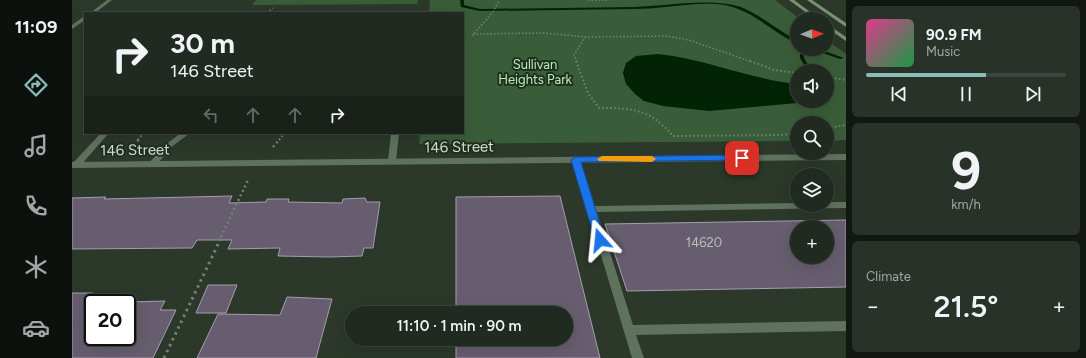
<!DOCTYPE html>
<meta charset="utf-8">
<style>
body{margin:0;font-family:Figtree,sans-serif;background:#283229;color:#f1f3f6;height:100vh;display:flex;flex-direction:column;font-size:15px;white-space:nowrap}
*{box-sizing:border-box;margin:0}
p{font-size:13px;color:#a2a7a5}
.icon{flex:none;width:22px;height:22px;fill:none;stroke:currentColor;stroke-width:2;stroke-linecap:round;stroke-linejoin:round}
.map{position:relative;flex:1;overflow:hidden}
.panel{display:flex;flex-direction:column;gap:6px;padding:6px;background:#121712;width:240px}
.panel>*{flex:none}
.hud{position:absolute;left:12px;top:12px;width:380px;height:122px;border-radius:0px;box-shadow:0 4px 16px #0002,0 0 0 1px #3d463e;background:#202a20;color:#f1f3f6;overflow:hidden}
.needle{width:26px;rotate:89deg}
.tools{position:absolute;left:718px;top:12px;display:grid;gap:8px}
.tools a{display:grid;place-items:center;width:44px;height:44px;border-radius:50%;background:#202a20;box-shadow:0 4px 16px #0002,0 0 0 1px #3d463e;font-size:20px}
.speed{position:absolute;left:12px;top:294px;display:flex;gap:8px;font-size:20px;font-weight:700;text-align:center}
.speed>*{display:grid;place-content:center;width:52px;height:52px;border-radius:50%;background:#202a20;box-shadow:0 4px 16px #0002,0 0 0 1px #3d463e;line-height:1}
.speed .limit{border:2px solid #111;border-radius:6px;background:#fff;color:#111}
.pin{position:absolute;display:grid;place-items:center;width:34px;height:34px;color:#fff;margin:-17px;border-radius:8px;box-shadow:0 2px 6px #0006}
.me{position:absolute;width:44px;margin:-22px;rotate:342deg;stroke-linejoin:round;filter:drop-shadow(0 0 3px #0008)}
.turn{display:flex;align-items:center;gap:14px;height:84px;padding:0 20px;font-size:18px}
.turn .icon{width:52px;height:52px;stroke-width:2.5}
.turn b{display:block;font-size:28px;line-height:34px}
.lanes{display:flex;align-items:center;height:38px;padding:0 20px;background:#0003;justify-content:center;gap:20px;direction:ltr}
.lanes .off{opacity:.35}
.big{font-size:30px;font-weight:600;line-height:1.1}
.panel .widget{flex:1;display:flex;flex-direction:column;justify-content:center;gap:6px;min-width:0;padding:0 14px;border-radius:6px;background:#283229}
.panel .dial{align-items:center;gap:0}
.dial b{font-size:52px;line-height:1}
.song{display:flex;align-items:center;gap:12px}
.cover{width:48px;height:48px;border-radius:6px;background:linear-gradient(135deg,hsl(330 70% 55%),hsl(140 70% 35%))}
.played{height:4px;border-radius:2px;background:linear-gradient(90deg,#8bbbb9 60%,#3d463e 60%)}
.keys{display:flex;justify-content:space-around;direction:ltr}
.heat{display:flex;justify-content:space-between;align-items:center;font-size:22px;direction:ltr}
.trip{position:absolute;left:273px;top:306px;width:228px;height:40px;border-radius:20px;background:#202a20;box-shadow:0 4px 16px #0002,0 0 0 1px #3d463e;font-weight:600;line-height:40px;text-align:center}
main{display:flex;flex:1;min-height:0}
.tabs{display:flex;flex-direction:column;width:72px;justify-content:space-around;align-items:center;background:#0d110d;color:#a2a7a5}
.tabs .icon{width:28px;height:28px}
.tabs .selected{color:#8bbbb9}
.tabs b{font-size:18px;color:#f1f3f6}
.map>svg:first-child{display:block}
.green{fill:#3a5d39;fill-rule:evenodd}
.water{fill:#022304}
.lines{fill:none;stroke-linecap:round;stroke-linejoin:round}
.stream{fill:#022304;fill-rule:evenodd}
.building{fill:#665d6e;stroke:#a69caf;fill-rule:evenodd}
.path-far3{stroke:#768176;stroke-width:1.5;stroke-dasharray:1.5 2;stroke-linecap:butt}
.path-far2{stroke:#768176;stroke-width:2;stroke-dasharray:1.5 2.5;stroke-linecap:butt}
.path-far1{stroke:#768176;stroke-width:2.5;stroke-dasharray:2 3;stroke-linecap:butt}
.path{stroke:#768176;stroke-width:3;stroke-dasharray:2.5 4;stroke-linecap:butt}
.service{fill:#5f725e;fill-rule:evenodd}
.minor{fill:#5f725e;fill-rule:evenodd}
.secondary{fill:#769474;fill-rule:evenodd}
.route{fill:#1a73e8;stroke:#114b97}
.slow{fill:#f59e0b}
.labels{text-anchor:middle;stroke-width:4;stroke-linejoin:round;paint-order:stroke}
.far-park-label{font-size:13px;fill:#b0f3ae;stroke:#212e21}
.number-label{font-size:13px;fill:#babebc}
.street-label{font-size:15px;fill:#d6dfd6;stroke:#212e21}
</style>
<main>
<nav class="tabs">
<b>11:09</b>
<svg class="icon selected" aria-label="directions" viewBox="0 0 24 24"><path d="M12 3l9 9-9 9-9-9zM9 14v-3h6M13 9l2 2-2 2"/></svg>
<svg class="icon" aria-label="music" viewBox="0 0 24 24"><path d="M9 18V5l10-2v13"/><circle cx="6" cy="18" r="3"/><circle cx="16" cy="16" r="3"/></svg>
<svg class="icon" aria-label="phone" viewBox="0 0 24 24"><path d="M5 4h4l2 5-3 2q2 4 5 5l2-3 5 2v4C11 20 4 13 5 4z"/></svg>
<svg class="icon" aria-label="climate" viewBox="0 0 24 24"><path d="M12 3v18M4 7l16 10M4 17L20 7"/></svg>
<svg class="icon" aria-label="car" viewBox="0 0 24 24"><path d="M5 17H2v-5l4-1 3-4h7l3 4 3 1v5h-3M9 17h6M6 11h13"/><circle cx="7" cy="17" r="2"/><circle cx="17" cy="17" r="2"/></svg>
</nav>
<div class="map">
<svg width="774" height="358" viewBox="0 0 774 358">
<rect width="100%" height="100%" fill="#2b382a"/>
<g class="green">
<polygon points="184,0 346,0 345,4 180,5"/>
<path d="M358 0H703L728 19H725V49H755V40L774 54V140L755 141V123H725V141L347 144 348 133H391V13H357ZM725 71H755V101H725Z"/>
</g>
<path class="water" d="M586 54C633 59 678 79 725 84V101H747L637 111 591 106 572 101 563 94 554 84 551 73 554 63 564 56Z"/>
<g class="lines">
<g class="stream">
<path d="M388 0H392V5L408 9 562 7C572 6 582 6 593 5 618 3 645 0 669 7 689 15 706 31 725 40V43C704 35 688 17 666 9 644 0 616 5 593 7 583 8 572 9 562 9L408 11 389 7Z"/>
<polygon points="738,49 747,49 772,58 768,59 742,50 732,55 732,58 740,71 736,71 728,58 728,54"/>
</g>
</g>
<g class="building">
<polygon points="160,196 157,203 194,202 195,199 217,199 216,202 270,203 271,199 293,198 295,202 308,202 301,248 292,248 290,256 257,257 206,256 208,248 156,249 160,240 125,240 120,248 0,249 0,198 34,197 32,199"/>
<polygon points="488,196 528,358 384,358 384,339 494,339 494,313 384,313 384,197"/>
<path d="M774 220V287L555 291 533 224ZM725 227H755V257H725Z"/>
<polygon points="136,285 165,285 154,313 124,313"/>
<polygon points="0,293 21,293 21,337 55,337 55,302 93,301 88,310 104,310 81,358 0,358"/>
<polygon points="215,297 260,299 244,358 125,358 146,314 208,315"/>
</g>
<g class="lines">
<g class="path-far3">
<polyline points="516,0 535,0"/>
<polyline points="195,13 201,8"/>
<polyline points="401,34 472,33 514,37 594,36 617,40 680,62"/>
<polyline points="400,36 421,12 427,0"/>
<polyline points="505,62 502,55 513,37"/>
</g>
<g class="path-far2">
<path d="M504 61 516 93 527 108C561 108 578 109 601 136L709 135 725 133"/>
<polyline points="678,61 702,70 725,73"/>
<polyline points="755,77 774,80"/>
<polyline points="755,128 774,125"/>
<polyline points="66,140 71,133"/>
<polyline points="207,140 213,133"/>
</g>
<g class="path-far1">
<polyline points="201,147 208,139"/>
<polyline points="59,149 67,139"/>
<polyline points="149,237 176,180"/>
</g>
<polyline class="path" points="92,358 150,236"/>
<g class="service">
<polygon points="29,133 37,133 8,166 2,166 1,164 2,162"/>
<polygon points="109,133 118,133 98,148 84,166 78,166 77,164 78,162 93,145"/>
<polygon points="319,133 327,133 324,161 320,164 316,161"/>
<polygon points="504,156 508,159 523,206 725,203 725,205 755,205 755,202 774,202 774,208 525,212 561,325 774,321 774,331 564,335 572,358 560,358 500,159"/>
</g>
<g class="minor">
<polygon points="35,0 40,0 23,13 18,13"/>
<polygon points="11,17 13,17 13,20 0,29 0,25"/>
<polygon points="774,154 774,160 0,168 0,162"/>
</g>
<g class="secondary">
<polygon points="717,0 722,0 748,19 743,19"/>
<polygon points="735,0 740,0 774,23 774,27"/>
<polygon points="755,24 774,37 774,41 755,28"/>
</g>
</g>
<polygon class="route" points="670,155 673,156 673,160 509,162 533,240 528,244 523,240 499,160 504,157"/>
<polygon class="slow" points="530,156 580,156 584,159 580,162 527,161 525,159"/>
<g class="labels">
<g class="far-park-label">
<text x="463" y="69">Sullivan<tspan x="463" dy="15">Heights Park</tspan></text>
</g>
<g class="number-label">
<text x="632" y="247">14620</text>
</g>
<g class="street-label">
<text transform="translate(387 147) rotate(-1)" y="5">146 Street</text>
<text transform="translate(63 150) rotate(-1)" y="5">146 Street</text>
</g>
</g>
</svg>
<div class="tools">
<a><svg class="needle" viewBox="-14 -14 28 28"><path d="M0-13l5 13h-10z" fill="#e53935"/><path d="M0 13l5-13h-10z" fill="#a2a7a5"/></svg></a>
<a><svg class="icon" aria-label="sound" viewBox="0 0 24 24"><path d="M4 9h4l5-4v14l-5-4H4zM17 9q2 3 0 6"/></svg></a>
<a><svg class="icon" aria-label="search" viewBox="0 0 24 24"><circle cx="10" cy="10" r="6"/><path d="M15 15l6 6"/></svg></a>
<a><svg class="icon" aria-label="layers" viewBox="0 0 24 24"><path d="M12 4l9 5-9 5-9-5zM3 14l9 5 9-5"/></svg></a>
<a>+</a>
</div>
<div class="speed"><div class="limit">20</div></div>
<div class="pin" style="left:670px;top:158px;background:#d93025"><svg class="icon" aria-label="arrive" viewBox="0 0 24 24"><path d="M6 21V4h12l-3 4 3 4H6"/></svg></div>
<svg class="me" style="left:528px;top:240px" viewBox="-20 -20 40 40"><path d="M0-17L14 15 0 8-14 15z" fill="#1a73e8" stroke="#fff" stroke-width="4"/></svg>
<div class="trip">11:10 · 1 min · 90 m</div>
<div class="hud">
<div class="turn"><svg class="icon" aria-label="right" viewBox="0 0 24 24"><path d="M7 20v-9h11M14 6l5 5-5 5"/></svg><div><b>30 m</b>146 Street</div></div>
<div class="lanes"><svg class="icon off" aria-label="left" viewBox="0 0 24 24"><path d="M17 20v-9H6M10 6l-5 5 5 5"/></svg><svg class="icon off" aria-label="ahead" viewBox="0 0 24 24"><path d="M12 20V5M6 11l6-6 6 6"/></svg><svg class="icon off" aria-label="ahead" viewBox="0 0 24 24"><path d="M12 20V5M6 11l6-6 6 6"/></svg><svg class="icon" aria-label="right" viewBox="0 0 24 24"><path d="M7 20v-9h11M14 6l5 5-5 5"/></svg></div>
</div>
</div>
<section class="panel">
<div class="widget">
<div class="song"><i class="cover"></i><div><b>90.9 FM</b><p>Music</p></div></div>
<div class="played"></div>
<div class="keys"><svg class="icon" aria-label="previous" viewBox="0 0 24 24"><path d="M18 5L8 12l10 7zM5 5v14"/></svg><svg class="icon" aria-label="pause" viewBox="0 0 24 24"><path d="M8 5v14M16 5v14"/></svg><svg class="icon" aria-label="next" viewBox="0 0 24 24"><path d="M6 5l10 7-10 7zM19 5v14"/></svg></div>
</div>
<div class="widget dial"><b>9</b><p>km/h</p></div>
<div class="widget"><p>Climate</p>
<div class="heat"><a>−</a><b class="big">21.5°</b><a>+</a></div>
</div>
</section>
</main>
